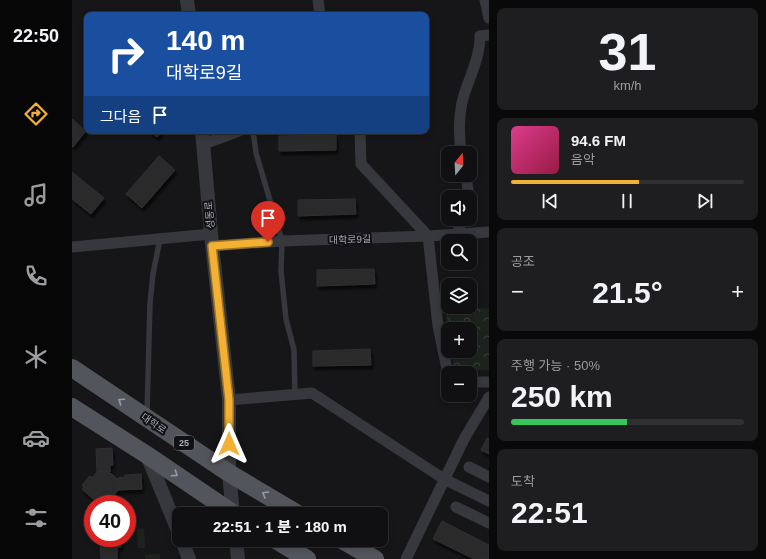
<!DOCTYPE html>
<html lang="ko">
<meta charset="utf-8">
<style>
body{margin:0;font-family:Arial,"Noto Sans KR",sans-serif;background:#1e1e20;color:#f1f3f6;height:100vh;display:flex;flex-direction:column;font-size:15px;white-space:nowrap}
*{box-sizing:border-box;margin:0}
p{font-size:13px;color:#9c9d9f}
.icon{flex:none;width:22px;height:22px;fill:none;stroke:currentColor;stroke-width:2;stroke-linecap:round;stroke-linejoin:round}
.map{position:relative;flex:1;overflow:hidden}
.side{display:flex;flex-direction:column;gap:8px;padding:8px;background:#09090a;width:277px}
.side>*{flex:none}
.top-card{position:absolute;left:12px;top:12px;width:345px;height:122px;border-radius:8px;box-shadow:0 2px 6px #0003,0 0 0 1px #303032;background:#1a4fa0;color:#fff;overflow:hidden}
.needle{width:26px;rotate:18deg}
.fabs{position:absolute;left:369px;top:146px;display:grid;gap:8px}
.fabs a{display:grid;place-items:center;width:36px;height:36px;border-radius:8px;background:#101012;box-shadow:0 2px 6px #0003,0 0 0 1px #303032;font-size:20px}
.speed{position:absolute;left:12px;top:495px;display:flex;gap:8px;font-size:20px;font-weight:700;text-align:center}
.speed>*{display:grid;place-content:center;width:52px;height:52px;border-radius:50%;background:#101012;box-shadow:0 2px 6px #0003,0 0 0 1px #303032;line-height:1}
.speed .limit{border:6px solid #d22;background:#fff;color:#111}
.pin{position:absolute;display:grid;place-items:center;width:34px;height:34px;color:#fff;margin:-41px -17px;border-radius:50% 50% 50% 0;rotate:-45deg;box-shadow:0 0 4px #0007}
.pin .icon{rotate:45deg}
.me{position:absolute;width:44px;margin:-22px;rotate:0deg;stroke-linejoin:round;filter:drop-shadow(0 0 3px #0008)}
.turn{display:flex;align-items:center;gap:14px;height:84px;padding:0 16px;font-size:18px}
.turn .icon{width:52px;height:52px;stroke-width:2.5}
.turn b{display:block;font-size:28px;line-height:34px}
.then{display:flex;align-items:center;height:38px;padding:0 16px;background:#0003;gap:8px;font-size:15px}
.big{font-size:30px;font-weight:800;line-height:1.1}
.side .card{flex:1;display:flex;flex-direction:column;justify-content:center;gap:6px;min-width:0;padding:0 14px;border-radius:8px;background:#1e1e20}
.side .dial{align-items:center;gap:0}
.dial b{font-size:52px;line-height:1}
.song{display:flex;align-items:center;gap:12px}
.cover{width:48px;height:48px;border-radius:6px;background:linear-gradient(135deg,hsl(330 70% 55%),hsl(340 70% 35%))}
.played{height:4px;border-radius:2px;background:linear-gradient(90deg,#f2b134 55%,#303032 55%)}
.keys{display:flex;justify-content:space-around;direction:ltr}
.heat{display:flex;justify-content:space-between;align-items:center;font-size:22px;direction:ltr}
.charge{height:6px;border-radius:3px;background:linear-gradient(90deg,#34c759 50%,#303032 0)}
.trip{position:absolute;left:100px;top:507px;width:216px;height:40px;border-radius:8px;background:#101012;box-shadow:0 2px 6px #0003,0 0 0 1px #303032;font-weight:800;line-height:40px;text-align:center}
main{display:flex;flex:1;min-height:0}
.dock{display:flex;flex-direction:column;width:72px;justify-content:space-around;align-items:center;background:#060607;color:#9c9d9f}
.dock .icon{width:28px;height:28px}
.dock .on{color:#f2b134}
.dock b{font-size:18px;color:#f1f3f6}
.map>svg:first-child{display:block}
.green{fill:#1c231d}
.park{fill:url(#park-crowns)}
.building{fill:#29292c;stroke:#303034;filter:url(#shadow)}
.lines{fill:none;stroke-linecap:round;stroke-linejoin:round}
.service{stroke:#37383d;stroke-width:5.5}
.minor{stroke:#37383d;stroke-width:11}
.tertiary{stroke:#37383d;stroke-width:14}
.primary{stroke:#53555c;stroke-width:18}
.oneway{stroke:#979ba6}
.route-casing{stroke:#9d7322;stroke-width:10}
.route{stroke:#f2b134;stroke-width:7}
.labels{text-anchor:middle;stroke-width:4;stroke-linejoin:round;paint-order:stroke}
.shield{fill:#111113;stroke:#7b7e86;stroke-width:1}
.shield-label{font-size:9px;font-weight:bold;fill:#a8adb8}
.street-label{font-size:10px;fill:#a8adb8;stroke:#111113}
</style>
<main>
<nav class="dock">
<b>22:50</b>
<svg class="icon on" aria-label="directions" viewBox="0 0 24 24"><path d="M12 3l9 9-9 9-9-9zM9 14v-3h6M13 9l2 2-2 2"/></svg>
<svg class="icon" aria-label="music" viewBox="0 0 24 24"><path d="M9 18V5l10-2v13"/><circle cx="6" cy="18" r="3"/><circle cx="16" cy="16" r="3"/></svg>
<svg class="icon" aria-label="phone" viewBox="0 0 24 24"><path d="M5 4h4l2 5-3 2q2 4 5 5l2-3 5 2v4C11 20 4 13 5 4z"/></svg>
<svg class="icon" aria-label="climate" viewBox="0 0 24 24"><path d="M12 3v18M4 7l16 10M4 17L20 7"/></svg>
<svg class="icon" aria-label="car" viewBox="0 0 24 24"><path d="M5 17H2v-5l4-1 3-4h7l3 4 3 1v5h-3M9 17h6M6 11h13"/><circle cx="7" cy="17" r="2"/><circle cx="17" cy="17" r="2"/></svg>
<svg class="icon" aria-label="filters" viewBox="0 0 24 24"><path d="M4 7h16M4 17h16"/><circle cx="9" cy="7" r="2"/><circle cx="15" cy="17" r="2"/></svg>
</nav>
<div class="map">
<svg width="417" height="559" viewBox="0 0 417 559">
<defs>
<pattern id="park-crowns" width="20" height="18" patternUnits="userSpaceOnUse"><rect width="20" height="18" fill="#1c231d"/><path d="M2 6a3 3 0 1 1 6 0M12 15a3 3 0 1 1 6 0" fill="none" stroke="#3a403c"/></pattern>
<filter id="shadow"><feDropShadow dx="2" dy="4" stdDeviation="1" flood-color="#0009"/></filter>
</defs>
<rect width="100%" height="100%" fill="#161618"/>
<polygon class="green" points="72,528 73,548 66,548 65,529"/>
<g class="park">
<polygon points="409,308 417,309 417,370 382,371 379,351 398,351 398,329 376,329 374,314"/>
<polygon points="88,554 88,559 73,559 73,555"/>
</g>
<g class="building">
<polygon points="0,119 14,131 1,147 0,146"/>
<polygon points="77,131 90,131 85,137"/>
<polygon points="264,135 264,150 207,151 207,136"/>
<polygon points="87,156 103,170 70,208 54,194"/>
<polygon points="0,172 32,198 19,214 0,199"/>
<polygon points="283,199 284,214 226,216 226,200"/>
<polygon points="302,269 303,284 245,286 245,270"/>
<polygon points="298,349 299,365 241,366 241,351"/>
<polygon points="415,438 417,439 417,454 409,450"/>
<polygon points="40,448 41,465 38,465 38,472 25,472 24,449"/>
<polygon points="25,472 36,472 41,475 21,499 10,489 12,487 10,485 18,476 20,478"/>
<polygon points="69,474 70,489 46,490 46,478 53,477 53,475"/>
<polygon points="41,475 46,480 46,490 41,497 42,499 38,504 27,504 21,499"/>
<polygon points="370,521 417,545 417,559 402,559 361,539"/>
<rect x="28" y="538" width="21" height="3"/>
<polygon points="28,541 49,541 49,547 45,547 45,559 29,559"/>
</g>
<g class="lines">
<g class="service">
<polyline points="181,131 184,153 210,241 209,271 214,319 222,350 223,395"/>
<polyline points="75,414 78,303 81,274 88,239"/>
</g>
<g class="minor">
<polyline points="246,0 248,15"/>
<polyline points="413,0 417,18"/>
<polyline points="288,131 289,164 356,236 366,326 376,374"/>
<polyline points="132,144 167,131"/>
<path d="M389 153C387 133 386 115 392 95 398 76 408 57 408 36L417 35"/>
<polyline points="394,175 396,190 395,197"/>
<polyline points="385,234 390,219"/>
<polyline points="140,246 210,241 356,236 417,232"/>
<polyline points="0,247 139,234"/>
<polyline points="398,382 417,382"/>
<polyline points="157,400 240,393 372,479 417,501"/>
<polyline points="397,467 417,477"/>
<polyline points="384,507 417,523"/>
<polyline points="334,559 392,439 417,397"/>
</g>
<g class="tertiary">
<polyline points="115,0 117,15"/>
<polyline points="130,131 140,244 157,400 157,473 161,514"/>
<polyline points="75,455 107,533"/>
<polyline points="110,540 117,559"/>
<polyline points="164,540 166,559"/>
</g>
<g class="primary">
<polyline points="0,368 157,473 226,514"/>
<polyline points="0,407 75,455 162,514"/>
<polyline points="204,540 235,559"/>
<polyline points="270,540 303,559"/>
</g>
</g>
<defs><path id="oneway-chevron" d="M-2-3.5L2.5 0L-2 3.5" fill="none" stroke-width="1.6" stroke-linecap="round" stroke-linejoin="round"/></defs>
<g class="oneway">
<use href="#oneway-chevron" transform="translate(49 401) rotate(-146)"/>
<use href="#oneway-chevron" transform="translate(103 474) rotate(34)"/>
<use href="#oneway-chevron" transform="translate(193 494) rotate(-149)"/>
</g>
<g class="lines">
<g class="route-casing">
<polyline id="route" points="157,444 157,400 140,246 196,242"/>
</g>
<use href="#route" class="route"/>
</g>
<g class="labels">
<rect class="shield" x="102" y="436" width="20" height="14" rx="3"/>
<g class="shield-label">
<text x="112" y="446">25</text>
</g>
<g class="street-label">
<text transform="translate(137 215) rotate(-95)" y="4">성동로</text>
<text transform="translate(278 239) rotate(-2)" y="4">대학로9길</text>
<text transform="translate(82 423) rotate(34)" y="4">대학로</text>
</g>
</g>
</svg>
<div class="fabs">
<a><svg class="needle" viewBox="-14 -14 28 28"><path d="M0-13l5 13h-10z" fill="#e53935"/><path d="M0 13l5-13h-10z" fill="#9c9d9f"/></svg></a>
<a><svg class="icon" aria-label="sound" viewBox="0 0 24 24"><path d="M4 9h4l5-4v14l-5-4H4zM17 9q2 3 0 6"/></svg></a>
<a><svg class="icon" aria-label="search" viewBox="0 0 24 24"><circle cx="10" cy="10" r="6"/><path d="M15 15l6 6"/></svg></a>
<a><svg class="icon" aria-label="layers" viewBox="0 0 24 24"><path d="M12 4l9 5-9 5-9-5zM3 14l9 5 9-5"/></svg></a>
<a>+</a>
<a>−</a>
</div>
<div class="speed"><div class="limit">40</div></div>
<div class="pin" style="left:196px;top:242px;background:#d93025"><svg class="icon" aria-label="arrive" viewBox="0 0 24 24"><path d="M6 21V4h12l-3 4 3 4H6"/></svg></div>
<svg class="me" style="left:157px;top:444px" viewBox="-20 -20 40 40"><path d="M0-17L14 15 0 8-14 15z" fill="#f2b134" stroke="#fff" stroke-width="4"/></svg>
<div class="trip">22:51 · 1 분 · 180 m</div>
<div class="top-card">
<div class="turn"><svg class="icon" aria-label="right" viewBox="0 0 24 24"><path d="M7 20v-9h11M14 6l5 5-5 5"/></svg><div><b>140 m</b>대학로9길</div></div>
<div class="then">그다음<svg class="icon" aria-label="arrive" viewBox="0 0 24 24"><path d="M6 21V4h12l-3 4 3 4H6"/></svg></div>
</div>
</div>
<section class="side">
<div class="card dial"><b>31</b><p>km/h</p></div>
<div class="card">
<div class="song"><i class="cover"></i><div><b>94.6 FM</b><p>음악</p></div></div>
<div class="played"></div>
<div class="keys"><svg class="icon" aria-label="previous" viewBox="0 0 24 24"><path d="M18 5L8 12l10 7zM5 5v14"/></svg><svg class="icon" aria-label="pause" viewBox="0 0 24 24"><path d="M8 5v14M16 5v14"/></svg><svg class="icon" aria-label="next" viewBox="0 0 24 24"><path d="M6 5l10 7-10 7zM19 5v14"/></svg></div>
</div>
<div class="card"><p>공조</p>
<div class="heat"><a>−</a><b class="big">21.5°</b><a>+</a></div>
</div>
<div class="card"><p>주행 가능 · 50%</p><b class="big">250 km</b><div class="charge"></div></div>
<div class="card"><p>도착</p><b class="big">22:51</b></div>
</section>
</main>
